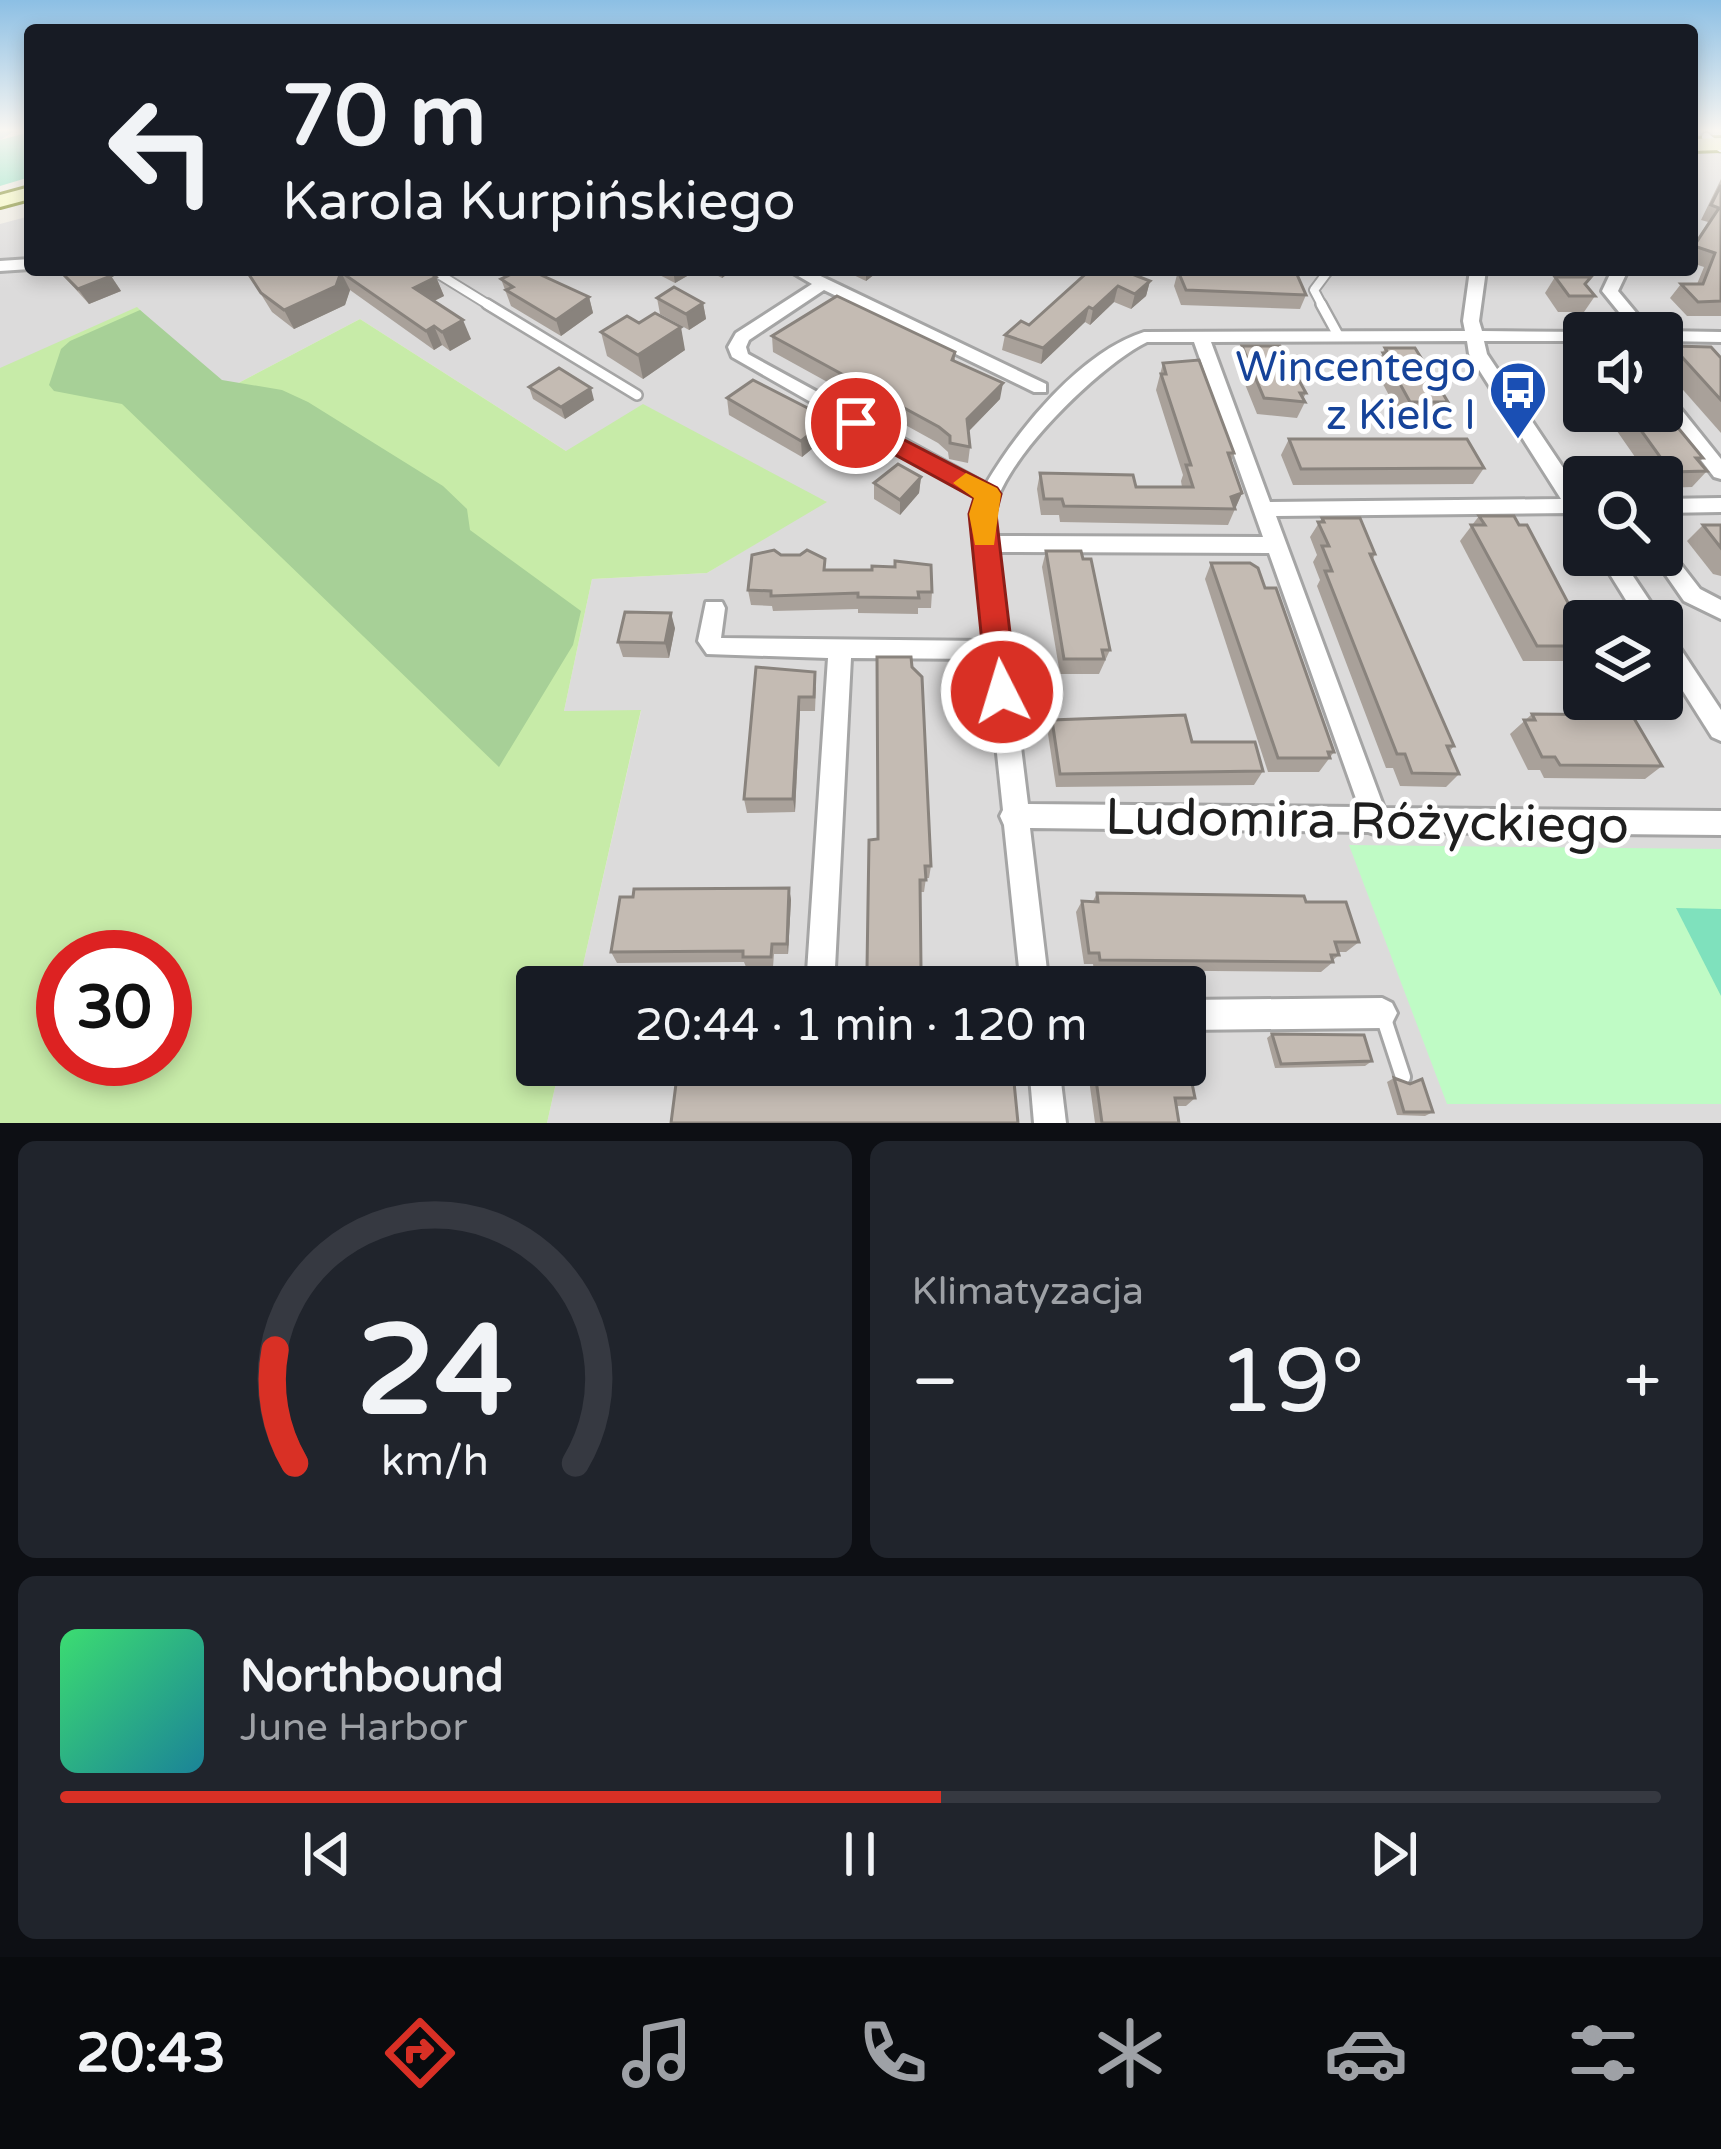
<!DOCTYPE html>
<html lang="pl">
<meta charset="utf-8">
<style>
body{margin:0;font-family:"Varela Round",sans-serif;background:#20242c;color:#f1f3f6;height:100vh;display:flex;flex-direction:column;font-size:45px;white-space:nowrap}
*{box-sizing:border-box;margin:0}
p{font-size:39px;color:#9ea1a6}
.icon{flex:none;width:66px;height:66px;fill:none;stroke:currentColor;stroke-width:2;stroke-linecap:round;stroke-linejoin:round}
.map{position:relative;height:1123px;overflow:hidden}
.panel{display:flex;flex-direction:column;gap:18px;padding:18px;background:#0d0f14;flex:1}
.panel>*{flex:none}
.guide{position:absolute;left:24px;top:24px;width:1674px;height:252px;border-radius:12px;box-shadow:0 6px 18px #0003;background:#171b24;color:#f1f3f6;overflow:hidden}
.buttons{position:absolute;left:1563px;top:312px;display:grid;gap:24px}
.buttons a{display:grid;place-items:center;width:120px;height:120px;border-radius:12px;background:#171b24;box-shadow:0 6px 18px #0003;font-size:60px}
.speed{position:absolute;left:36px;top:930px;display:flex;gap:24px;font-size:60px;font-weight:700;text-align:center}
.speed>*{display:grid;place-content:center;width:156px;height:156px;border-radius:50%;background:#171b24;box-shadow:0 6px 18px #0003;line-height:1}
.speed .limit{border:18px solid #d22;background:#fff;color:#111}
.pin{position:absolute;display:grid;place-items:center;width:102px;height:102px;color:#fff;margin:-51px;border:6px solid #fff;border-radius:50%;box-shadow:0 3px 12px #0007}
.me{position:absolute;width:132px;margin:-66px;rotate:355deg;stroke-linejoin:round;filter:drop-shadow(0 0 9px #0008)}
.turn{display:flex;align-items:center;gap:42px;height:252px;padding:0 60px;font-size:54px}
.turn .icon{width:156px;height:156px;stroke-width:2.5}
.turn b{display:block;font-size:84px;line-height:102px}
.big{font-size:90px;font-weight:600;line-height:1.1}
.panel .card{flex:1;display:flex;flex-direction:column;justify-content:center;gap:18px;min-width:0;padding:0 42px;border-radius:18px;background:#20242c}
.panel .dial{align-items:center;gap:0}
.dial svg{height:312px;overflow:visible;fill:none;stroke:#363941;stroke-width:7;stroke-linecap:round;text-anchor:middle}
.dial text{fill:#f1f3f6;stroke:none}
.song{display:flex;align-items:center;gap:36px}
.cover{width:144px;height:144px;border-radius:18px;background:linear-gradient(135deg,hsl(140 70% 55%),hsl(190 70% 35%))}
.played{height:12px;border-radius:6px;background:linear-gradient(90deg,#d93025 55%,#363941 55%)}
.keys{display:flex;justify-content:space-around;direction:ltr}
.heat{display:flex;justify-content:space-between;align-items:center;font-size:66px;direction:ltr}
.panel .tiles{flex:1;display:grid;gap:18px;grid-template-columns:1fr 1fr}
.card:last-child{grid-column:span 2}
.trip{position:absolute;left:516px;top:966px;width:690px;height:120px;border-radius:12px;background:#171b24;box-shadow:0 6px 18px #0003;font-weight:600;line-height:120px;text-align:center}
.menu{display:flex;height:192px;justify-content:space-around;align-items:center;background:#090b0e;color:#9ea1a6}
.menu .icon{width:84px;height:84px}
.menu .current{color:#d93025}
.menu b{font-size:54px;color:#f1f3f6}
.map>svg:first-child{display:block}
.residential{fill:#dcdbdb;fill-rule:evenodd}
.grass{fill:#c7eba8;fill-rule:evenodd}
.forest{fill:#a7d097}
.park{fill:#bffbc5}
.pitch{fill:#7fe1bd}
.lines{fill:none;stroke-linecap:round;stroke-linejoin:round}
.river{fill:#a2cfde;fill-rule:evenodd}
.lane-far2-casing{stroke:#a5a5a5;stroke-width:12}
.lane-far1-casing{stroke:#a5a5a5;stroke-width:14}
.lane-casing{stroke:#a5a5a5;stroke-width:20}
.street-casing{stroke:#a5a5a5;stroke-width:6}
.secondary-casing{stroke:#697802;stroke-width:6}
.lane-far2{stroke:#fff;stroke-width:8}
.lane-far1{stroke:#fff;stroke-width:9}
.lane{stroke:#fff;stroke-width:14}
.street{fill:#fff;fill-rule:evenodd}
.secondary{fill:#f6fbb6;fill-rule:evenodd}
.wall{fill:#a9a19a}
.shaded-wall{fill:#89837d}
.building{fill:#c4bbb3;stroke:#89837d;stroke-width:3}
.route{fill:#d93025;stroke:#8d1f18;stroke-width:3}
.slow{fill:#f59e0b}
.labels{text-anchor:middle;stroke-width:10;stroke-linejoin:round;paint-order:stroke}
.transit-label{font-size:42px;fill:#164399;stroke:#fff;text-anchor:end}
.near-street-label{font-size:51px;fill:#1e1e1e;stroke:#fff}
</style>
<div class="map">
<svg width="1721" height="1123" viewBox="0 0 1721 1123">
<rect width="100%" height="100%" fill="#efece3"/>
<path class="residential" d="M1692 131H1721V1123H547L560 1065H1185V987H578L641 711H564L592 579 707 573 826 501 566 451 360 319 225 390 0 368V224L30 216V270H1692ZM1584 333H1662V411H1584ZM1584 477H1662V555H1584ZM1584 621H1662V699H1584Z"/>
<path class="grass" d="M137 307 225 390 360 319 566 451 643 404 827 502 707 573 592 579 564 711 641 710 578 987H537V1065H560L547 1123H0V368ZM63 957H165V1059H63Z"/>
<polygon class="forest" points="140,310 222,380 282,390 308,402 443,486 467,509 470,530 581,611 573,645 499,767 122,404 54,391 49,385 61,349 70,341"/>
<polygon class="park" points="1349,845 1721,849 1721,1104 1447,1104"/>
<g class="pitch">
<polygon points="30,132 30,177 0,186 0,140"/>
<polygon points="1676,908 1721,909 1721,996"/>
</g>
<g class="lines">
<polygon class="river" points="0,131 15,131 0,140"/>
<g class="lane-far2-casing">
<g id="lane-far2">
<polyline points="1706,137 1721,148"/>
<polyline points="432,270 492,307"/>
<polyline points="1323,307 1314,290 1329,270"/>
</g>
</g>
<g class="lane-far1-casing">
<g id="lane-far1">
<polyline points="487,304 637,395"/>
<polyline points="1321,304 1338,335"/>
</g>
</g>
<g class="lane-casing">
<polyline id="lane" points="1383,1016 1403,1077"/>
</g>
<g class="street-casing">
<g id="street">
<polygon points="30,259 30,269 0,271 0,261"/>
<path d="M788 270H808L1046 384V392H1034L824 290 749 340 746 347 748 354 986 484C1018 429 1081 352 1144 332L1465 331 1463 321 1470 270H1486L1479 321 1482 331 1590 332 1584 333V341H1484L1487 354 1584 499V520L1574 519 1570 513 1276 516 1384 808 1721 811V835L1386 832 1377 835 1368 832 1030 828 1049 987H1021L1004 825 1000 816 1003 810 987 659 851 658 834 987H806L828 658 707 654 698 641 706 602H722L725 608 721 638 986 641 973 515 979 498 732 357 728 347 736 333 812 284ZM1467 341 1469 354 1561 499 1270 502 1211 342ZM1147 342H1194L1263 537 996 536C995 530 993 524 993 517 996 465 1101 364 1147 342ZM997 552 1269 553 1359 807 1028 804Z"/>
<polygon points="1612,270 1628,270 1618,291 1653,333 1636,333 1602,291"/>
<polygon points="1662,331 1721,332 1721,342 1662,341 1662,333 1656,333"/>
<polygon points="1662,391 1668,393 1721,459 1721,479 1714,477 1662,409"/>
<polygon points="1721,498 1721,512 1662,513 1662,499"/>
<polygon points="1662,547 1669,549 1700,589 1721,600 1721,619 1684,601 1652,555 1662,555"/>
<polygon points="1598,555 1619,555 1659,615 1662,621 1639,621"/>
<polygon points="1662,630 1670,633 1721,710 1721,741 1712,737 1662,658"/>
<polygon points="1382,998 1392,1003 1397,1013 1392,1023 1382,1028 1185,1030 1185,1000"/>
<polygon points="1029,1065 1059,1065 1066,1123 1034,1123"/>
</g>
</g>
<g class="secondary-casing">
<g id="secondary">
<polygon points="1721,138 1721,150 1692,151 1692,139"/>
<polygon points="30,187 30,199 0,207 0,195"/>
</g>
</g>
<use href="#lane-far2" class="lane-far2"/>
<use href="#lane-far1" class="lane-far1"/>
<use href="#lane" class="lane"/>
<use href="#street" class="street"/>
<use href="#secondary" class="secondary"/>
</g>
<g class="wall">
<polygon points="1721,179 1721,316 1687,316 1670,298 1681,284 1697,284 1704,267 1692,263 1692,247 1708,222 1701,220"/>
<polygon points="58,270 111,276 121,291 89,304"/>
<polygon points="246,270 425,270 436,277 444,296 434,301 471,339 450,351 442,345 434,350 350,290 345,305 294,329 272,312"/>
<polygon points="650,270 694,270 694,272 675,283"/>
<polygon points="707,270 733,270 722,278"/>
<polygon points="843,270 880,270 866,281"/>
<polygon points="1574,270 1595,270 1591,276"/>
<polygon points="1178,271 1296,275 1306,295 1300,309 1181,305 1174,286"/>
<polygon points="1135,275 1150,281 1146,296 1131,309 1114,302 1090,325 1085,322 1041,364 1002,350 1005,335"/>
<polygon points="1555,277 1585,284 1595,296 1584,312 1558,312 1545,293"/>
<polygon points="501,279 589,297 593,313 561,336 511,306"/>
<polygon points="657,298 703,303 706,319 689,330 660,314"/>
<polygon points="601,332 685,350 643,379 607,356"/>
<polygon points="772,336 955,352 955,361 1000,399 968,432 970,447 968,463 949,459 948,452 938,443 773,352"/>
<polygon points="1242,346 1306,393 1303,399 1305,402 1297,418 1257,414 1236,362"/>
<polygon points="1672,346 1721,358 1721,433 1662,366 1662,359"/>
<polygon points="1385,348 1448,402 1438,418 1401,418 1375,369"/>
<polygon points="1584,360 1584,384 1576,372"/>
<polygon points="1163,363 1234,453 1231,461 1242,493 1228,525 1060,522 1059,515 1041,515 1037,489 1040,473 1136,487 1182,487 1181,481 1183,475 1156,390"/>
<polygon points="529,387 594,400 565,419 533,399"/>
<polygon points="727,398 829,419 829,435 802,457 729,415"/>
<polygon points="1603,411 1671,411 1668,416 1703,458 1699,462 1707,471 1692,487 1662,488 1662,477 1649,477"/>
<polygon points="1289,439 1484,468 1473,484 1293,485 1281,455"/>
<polygon points="921,477 919,493 900,515 874,499 874,483"/>
<polygon points="1479,516 1584,633 1584,653 1576,661 1523,661 1460,541"/>
<polygon points="1322,518 1375,554 1373,559 1454,746 1449,752 1459,774 1446,787 1400,786 1393,768 1386,768 1317,586 1320,580 1313,562 1317,555 1310,537"/>
<polygon points="1703,525 1721,525 1721,576 1713,574 1687,541"/>
<polygon points="1046,551 1110,650 1099,674 1060,674 1042,567"/>
<polygon points="781,555 825,559 825,570 932,592 931,608 918,608 918,614 858,613 858,609 773,611 772,606 751,605 748,590"/>
<polygon points="1211,563 1265,588 1334,752 1319,772 1268,772 1205,579"/>
<polygon points="675,628 669,658 623,657 618,642"/>
<polygon points="756,667 816,687 815,711 800,711 795,812 747,813 744,799"/>
<polygon points="1532,714 1662,766 1645,779 1544,778 1540,770 1528,770 1510,734"/>
<polygon points="1052,720 1192,742 1263,771 1254,785 1056,787 1048,734"/>
<polygon points="869,840 931,866 929,878 926,878 924,892 920,892 919,978 867,978"/>
<polygon points="789,888 791,900 788,954 774,954 773,967 746,967 744,962 617,963 611,952"/>
<polygon points="1097,893 1306,902 1359,942 1346,952 1338,952 1339,955 1333,960 1333,962 1321,972 1094,970 1093,964 1084,964 1076,912 1082,901 1093,901"/>
<polygon points="1272,1034 1372,1061 1365,1066 1275,1068 1267,1038"/>
<polygon points="1087,1065 1185,1065 1195,1098 1186,1106 1176,1106 1179,1123 1095,1123"/>
<polygon points="1394,1078 1433,1112 1425,1116 1397,1115 1387,1082"/>
</g>
<g class="shaded-wall">
<polygon points="673,270 694,270 694,272 675,283"/>
<polygon points="721,270 733,270 722,278"/>
<polygon points="869,270 880,270 866,281 866,273"/>
<polygon points="341,272 350,290 345,305 294,329 284,310"/>
<polygon points="111,276 121,291 89,304 78,289"/>
<polygon points="436,277 444,296 422,307 414,288"/>
<polygon points="1150,281 1146,296 1131,309 1135,294"/>
<polygon points="1118,286 1114,302 1090,325 1093,309"/>
<polygon points="589,297 593,313 561,336 556,320"/>
<polygon points="703,303 706,319 689,330 686,314"/>
<polygon points="1089,307 1085,322 1041,364 1043,348"/>
<polygon points="463,320 471,339 450,351 442,332"/>
<polygon points="434,326 442,345 434,350 426,331"/>
<polygon points="681,327 685,350 643,379 638,355"/>
<polygon points="1003,383 1000,399 965,435 967,419"/>
<polygon points="591,388 594,400 565,419 561,407"/>
<polygon points="829,419 829,435 802,457 801,441"/>
<polygon points="921,477 919,493 900,515 900,500"/>
<polygon points="1242,493 1235,509 1231,497"/>
<polygon points="671,613 675,628 669,658 665,643"/>
<polygon points="799,697 800,711 795,812 793,799"/>
<polygon points="789,888 791,900 788,954 787,944"/>
</g>
<g class="building">
<polygon points="1721,185 1721,301 1698,302 1681,284 1703,284 1715,253 1694,246 1719,208 1711,205"/>
<polygon points="59,270 104,270 111,276 78,289"/>
<polygon points="246,270 425,270 436,277 414,288 463,320 442,332 434,326 426,331 341,272 336,286 284,310 261,293"/>
<polygon points="520,270 530,270 589,297 556,320 506,290 513,287 501,279"/>
<polygon points="1090,270 1133,270 1136,271 1132,274 1150,281 1135,294 1118,286 1093,309 1089,307 1043,348 1005,335 1021,321 1029,325"/>
<polygon points="1265,270 1295,270 1306,295 1186,290 1178,271 1268,271"/>
<polygon points="1555,277 1591,277 1585,284 1595,296 1569,296"/>
<polygon points="674,287 703,303 686,314 657,298"/>
<polygon points="837,296 955,352 952,360 1003,383 967,419 970,447 950,443 950,436 939,427 772,336"/>
<polygon points="655,313 681,327 638,355 601,332 627,316 639,323"/>
<polygon points="1242,346 1280,346 1306,393 1300,393 1305,402 1264,398"/>
<polygon points="1672,346 1711,347 1721,358 1721,400"/>
<polygon points="1385,348 1415,348 1448,402 1410,402 1383,353 1388,353"/>
<polygon points="1199,360 1234,453 1228,453 1242,493 1231,497 1235,509 1064,506 1062,499 1044,499 1040,473 1133,475 1136,487 1193,487 1186,465 1191,465 1161,374 1166,374 1163,363"/>
<polygon points="559,368 591,388 561,407 529,387"/>
<polygon points="753,380 829,419 801,441 727,398"/>
<polygon points="1662,400 1671,411 1665,412 1703,458 1696,458 1707,471 1671,472 1627,411 1662,411"/>
<polygon points="1289,439 1467,439 1484,468 1301,469"/>
<polygon points="898,464 921,477 900,500 874,483"/>
<polygon points="1479,516 1514,516 1519,525 1527,525 1584,633 1584,646 1537,646 1471,525 1485,525"/>
<polygon points="1322,518 1360,518 1375,554 1370,554 1454,746 1447,746 1459,774 1412,773 1405,754 1397,754 1325,571 1332,571 1322,546 1329,546 1318,522 1324,522"/>
<polygon points="1703,525 1721,525 1721,548"/>
<polygon points="774,550 781,555 800,555 807,550 825,559 824,570 872,570 872,566 895,567 895,561 931,565 932,592 918,592 919,598 858,597 858,593 771,596 771,591 748,590 752,555"/>
<polygon points="1046,551 1081,551 1083,559 1091,559 1110,650 1102,650 1104,659 1064,659"/>
<polygon points="1211,563 1250,563 1258,568 1265,588 1276,588 1334,752 1328,752 1330,758 1278,758"/>
<polygon points="625,612 671,613 665,643 618,642"/>
<polygon points="877,657 911,657 912,667 922,677 931,866 925,866 926,880 920,880 921,968 867,968 869,840 878,839"/>
<polygon points="756,667 815,672 814,697 799,697 793,799 744,799"/>
<polygon points="1532,714 1632,715 1662,766 1560,765 1555,757 1542,757 1524,720 1535,720"/>
<polygon points="1185,715 1192,742 1255,742 1263,771 1060,774 1052,720"/>
<polygon points="789,888 787,944 772,944 771,957 743,957 743,951 611,952 620,897 633,897 634,889"/>
<polygon points="1097,893 1304,896 1306,902 1346,902 1359,942 1335,942 1339,955 1331,955 1333,962 1100,960 1099,953 1089,953 1082,901 1098,902"/>
<polygon points="1272,1034 1364,1035 1372,1061 1281,1064"/>
<polygon points="1185,1049 1195,1098 1175,1098 1179,1123 1102,1123 1094,1065 1185,1065"/>
<polygon points="758,1073 757,1077 772,1077 771,1081 1014,1082 1018,1123 671,1123 677,1076"/>
<polygon points="1394,1078 1410,1084 1422,1079 1433,1112 1404,1112"/>
</g>
<linearGradient id="sky" x2="0" y2="1"><stop stop-color="#8cbfe4"/><stop offset="0.45" stop-color="#f8f6f2"/><stop offset="1" stop-color="#f8f6f2" stop-opacity="0"/></linearGradient>
<rect width="1721" height="289" fill="url(#sky)"/>
<polygon class="route" points="856,415 997,488 1001,494 996,514 1017,692 1013,701 1002,704 992,701 987,692 969,514 974,498 848,429 844,423"/>
<polygon class="slow" points="966,473 997,488 1001,494 994,545 975,545 969,514 974,498 953,483"/>
<defs>
<g id="bus-pin" transform="scale(3)"><path d="M0 17L-7.5 6A9.5 9.5 0 1 1 7.5 6Z" fill="#1a4fb4" stroke="#fff"/><path d="M-5-6H5V4H4V6H2V4H-2V6H-4V4H-5ZM-3.5-4V0h7V-4ZM-3.5 1.2v1.5H-2V1.2ZM2 1.2v1.5H3.5V1.2Z" fill="#fff"/></g>
</defs>
<g fill-rule="evenodd">
<use href="#bus-pin" x="1518" y="390"/>
</g>
<g class="labels">
<g class="transit-label">
<text x="1476" y="381">Wincentego<tspan x="1476" dy="48">z Kielc I</tspan></text>
</g>
<g class="near-street-label">
<text transform="translate(1367 820) rotate(1)" y="18">Ludomira Różyckiego</text>
</g>
</g>
</svg>
<div class="buttons">
<a><svg class="icon" aria-label="sound" viewBox="0 0 24 24"><path d="M4 9h4l5-4v14l-5-4H4zM17 9q2 3 0 6"/></svg></a>
<a><svg class="icon" aria-label="search" viewBox="0 0 24 24"><circle cx="10" cy="10" r="6"/><path d="M15 15l6 6"/></svg></a>
<a><svg class="icon" aria-label="layers" viewBox="0 0 24 24"><path d="M12 4l9 5-9 5-9-5zM3 14l9 5 9-5"/></svg></a>
</div>
<div class="speed"><div class="limit">30</div></div>
<div class="pin" style="left:856px;top:423px;background:#d93025"><svg class="icon" aria-label="arrive" viewBox="0 0 24 24"><path d="M6 21V4h12l-3 4 3 4H6"/></svg></div>
<svg class="me" style="left:1002px;top:692px" viewBox="-20 -20 40 40"><circle r="17" fill="#d93025" stroke="#fff" stroke-width="3"/><path d="M0-11L8 9 0 5-8 9z" fill="#fff"/></svg>
<div class="trip">20:44 · 1 min · 120 m</div>
<div class="guide">
<div class="turn"><svg class="icon" aria-label="left" viewBox="0 0 24 24"><path d="M17 20v-9H6M10 6l-5 5 5 5"/></svg><div><b>70 m</b>Karola Kurpińskiego</div></div>
</div>
</div>
<section class="panel">
<div class="tiles">
<div class="card dial"><svg viewBox="0 0 100 80">
<path d="M14 69A42 42 0 1 1 86 69"/>
<path d="M14 69A42 42 0 0 1 9 40" stroke="#d93025"/>
<text x="50" y="56" font-size="32" font-weight="700">24</text>
<text x="50" y="72" font-size="11">km/h</text>
</svg></div>
<div class="card"><p>Klimatyzacja</p>
<div class="heat"><a>−</a><b class="big">19°</b><a>+</a></div>
</div>
<div class="card">
<div class="song"><i class="cover"></i><div><b>Northbound</b><p>June Harbor</p></div></div>
<div class="played"></div>
<div class="keys"><svg class="icon" aria-label="previous" viewBox="0 0 24 24"><path d="M18 5L8 12l10 7zM5 5v14"/></svg><svg class="icon" aria-label="pause" viewBox="0 0 24 24"><path d="M8 5v14M16 5v14"/></svg><svg class="icon" aria-label="next" viewBox="0 0 24 24"><path d="M6 5l10 7-10 7zM19 5v14"/></svg></div>
</div>
</div>
</section>
<nav class="menu">
<b>20:43</b>
<svg class="icon current" aria-label="directions" viewBox="0 0 24 24"><path d="M12 3l9 9-9 9-9-9zM9 14v-3h6M13 9l2 2-2 2"/></svg>
<svg class="icon" aria-label="music" viewBox="0 0 24 24"><path d="M9 18V5l10-2v13"/><circle cx="6" cy="18" r="3"/><circle cx="16" cy="16" r="3"/></svg>
<svg class="icon" aria-label="phone" viewBox="0 0 24 24"><path d="M5 4h4l2 5-3 2q2 4 5 5l2-3 5 2v4C11 20 4 13 5 4z"/></svg>
<svg class="icon" aria-label="climate" viewBox="0 0 24 24"><path d="M12 3v18M4 7l16 10M4 17L20 7"/></svg>
<svg class="icon" aria-label="car" viewBox="0 0 24 24"><path d="M5 17H2v-5l4-1 3-4h7l3 4 3 1v5h-3M9 17h6M6 11h13"/><circle cx="7" cy="17" r="2"/><circle cx="17" cy="17" r="2"/></svg>
<svg class="icon" aria-label="filters" viewBox="0 0 24 24"><path d="M4 7h16M4 17h16"/><circle cx="9" cy="7" r="2"/><circle cx="15" cy="17" r="2"/></svg>
</nav>
